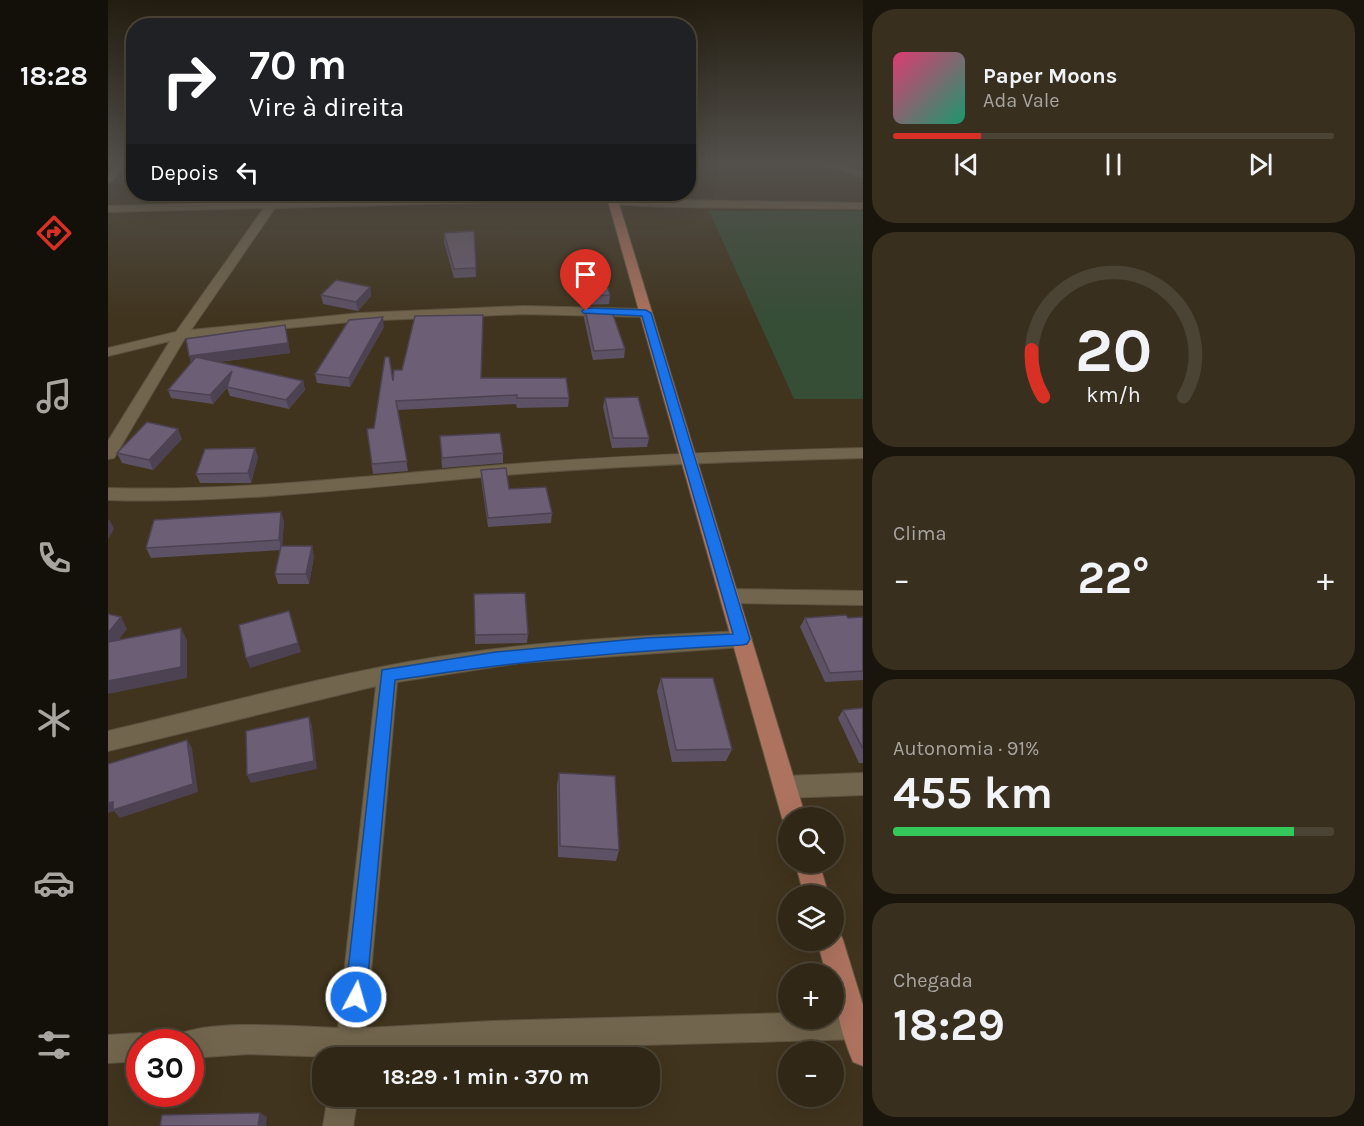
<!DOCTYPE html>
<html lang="pt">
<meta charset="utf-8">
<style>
body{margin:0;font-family:Karla,sans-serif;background:#382f1f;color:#f1f3f6;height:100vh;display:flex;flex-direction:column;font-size:22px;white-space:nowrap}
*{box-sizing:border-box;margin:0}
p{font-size:20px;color:#a8a5a1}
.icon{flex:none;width:33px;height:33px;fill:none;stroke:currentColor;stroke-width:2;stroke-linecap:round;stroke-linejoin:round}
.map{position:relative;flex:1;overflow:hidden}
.panel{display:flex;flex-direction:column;gap:9px;padding:9px;background:#1a150c;width:501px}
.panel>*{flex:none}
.hud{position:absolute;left:18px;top:18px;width:570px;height:183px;border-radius:24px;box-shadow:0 6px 24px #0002,0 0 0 2px #4b4435;background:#202124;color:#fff;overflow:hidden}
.tools{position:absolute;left:670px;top:807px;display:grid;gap:12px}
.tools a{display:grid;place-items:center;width:66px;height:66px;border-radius:50%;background:#302716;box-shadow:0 6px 24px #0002,0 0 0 2px #4b4435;font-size:30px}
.speed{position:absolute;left:18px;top:1029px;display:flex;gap:12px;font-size:30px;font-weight:700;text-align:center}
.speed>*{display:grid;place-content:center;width:78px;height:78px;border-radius:50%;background:#302716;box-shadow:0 6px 24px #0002,0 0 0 2px #4b4435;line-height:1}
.speed .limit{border:9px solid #d22;background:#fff;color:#111}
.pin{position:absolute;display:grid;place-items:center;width:51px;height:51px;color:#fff;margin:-62px -26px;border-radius:50% 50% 50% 0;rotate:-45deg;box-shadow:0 0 6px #0007}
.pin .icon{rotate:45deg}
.me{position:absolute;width:66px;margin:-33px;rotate:6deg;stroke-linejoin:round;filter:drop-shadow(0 0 4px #0008)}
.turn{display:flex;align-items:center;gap:21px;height:126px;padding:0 24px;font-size:27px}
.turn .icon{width:78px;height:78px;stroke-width:2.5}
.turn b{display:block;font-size:42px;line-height:51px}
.then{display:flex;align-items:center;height:57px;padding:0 24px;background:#0003;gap:12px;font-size:22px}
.big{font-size:45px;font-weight:700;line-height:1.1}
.panel .widget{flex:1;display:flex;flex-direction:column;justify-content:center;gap:9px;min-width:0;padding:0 21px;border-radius:24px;background:#382f1f}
.panel .dial{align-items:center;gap:0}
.dial svg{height:156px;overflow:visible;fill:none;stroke:#4b4435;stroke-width:7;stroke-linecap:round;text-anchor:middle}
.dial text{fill:#f1f3f6;stroke:none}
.song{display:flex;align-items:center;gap:18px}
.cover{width:72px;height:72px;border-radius:9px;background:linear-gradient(135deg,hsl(340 70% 55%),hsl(160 70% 35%))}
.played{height:6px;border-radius:3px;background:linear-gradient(90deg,#d93025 20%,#4b4435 20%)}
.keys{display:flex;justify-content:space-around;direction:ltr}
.heat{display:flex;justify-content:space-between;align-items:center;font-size:33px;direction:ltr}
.charge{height:9px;border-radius:4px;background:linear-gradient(90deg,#34c759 91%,#4b4435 0)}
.trip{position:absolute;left:204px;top:1047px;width:348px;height:60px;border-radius:24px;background:#302716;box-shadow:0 6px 24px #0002,0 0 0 2px #4b4435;font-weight:700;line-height:60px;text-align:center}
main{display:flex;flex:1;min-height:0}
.menu{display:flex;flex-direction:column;width:108px;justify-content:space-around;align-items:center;background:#131009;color:#a8a5a1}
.menu .icon{width:42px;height:42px}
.menu .current{color:#d93025}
.menu b{font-size:27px;color:#f1f3f6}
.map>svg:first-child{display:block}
.green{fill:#364d36}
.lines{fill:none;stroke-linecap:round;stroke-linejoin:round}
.minor-casing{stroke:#5c533f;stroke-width:2}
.major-casing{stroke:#5c533f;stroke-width:2}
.minor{fill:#72654d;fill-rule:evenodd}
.major{fill:#ae735f;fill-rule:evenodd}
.wall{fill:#5d5165}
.shaded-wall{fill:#4c4252}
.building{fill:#6c5e75;stroke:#4c4252;stroke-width:1.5}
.route{fill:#1a73e8;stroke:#114b97;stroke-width:1.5}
</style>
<main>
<nav class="menu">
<b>18:28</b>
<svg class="icon current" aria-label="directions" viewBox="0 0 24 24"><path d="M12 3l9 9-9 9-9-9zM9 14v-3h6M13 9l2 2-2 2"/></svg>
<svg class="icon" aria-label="music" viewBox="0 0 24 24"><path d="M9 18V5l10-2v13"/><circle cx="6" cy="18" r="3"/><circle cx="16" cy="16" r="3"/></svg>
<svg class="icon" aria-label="phone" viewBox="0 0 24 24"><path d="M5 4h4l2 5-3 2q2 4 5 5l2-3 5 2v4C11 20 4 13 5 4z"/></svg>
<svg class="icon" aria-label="climate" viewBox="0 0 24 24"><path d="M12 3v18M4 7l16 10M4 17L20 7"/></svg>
<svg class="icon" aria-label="car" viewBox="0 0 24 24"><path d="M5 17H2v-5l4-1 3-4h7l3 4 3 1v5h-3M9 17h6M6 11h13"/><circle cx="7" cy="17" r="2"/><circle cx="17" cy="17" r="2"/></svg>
<svg class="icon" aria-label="filters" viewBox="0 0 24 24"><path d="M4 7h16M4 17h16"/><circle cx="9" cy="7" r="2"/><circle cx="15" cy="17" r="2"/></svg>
</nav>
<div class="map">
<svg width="755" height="1126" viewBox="0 0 755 1126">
<rect width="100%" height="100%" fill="#40341e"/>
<polygon class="green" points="601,211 755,211 755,399 686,399"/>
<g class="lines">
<g class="minor-casing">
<g id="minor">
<polygon points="9,162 19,162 3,182 0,183 0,174"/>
<polygon points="707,162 723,162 755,171 755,177"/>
<polygon points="484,194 506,194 509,196 504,199 167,208 83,330 252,313 415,306 538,309 544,313 538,317 415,314 252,321 77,338 6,458 0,459 0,441 62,341 0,356 0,348 68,332 156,208 0,212 0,206 161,202 169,194 174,197 171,202"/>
<polygon points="506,199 755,203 755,209 555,207 502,204 502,200"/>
<path d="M755 448V458C636 461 516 465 398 475 265 486 134 504 0 500V488C132 492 262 475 393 465 513 455 634 451 755 448Z"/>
<polygon points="621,589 755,591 755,605 621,603 614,601 612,596 614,591"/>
<path d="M634 631 641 633 644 639 641 645 634 647 411 663 289 682 258 1028 386 1021 681 1013V1018H726V1012L755 1011V1039L386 1049 255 1058 141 1054 82 1058V1042H68L72 1034C107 1019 190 1027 230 1028L268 686 0 751V731C107 706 214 676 323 658 426 641 530 636 634 631Z"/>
<polygon points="755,773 755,795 677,798 669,795 666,787 669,779 677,776"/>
<polygon points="32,1033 42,1037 44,1042 32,1042 32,1061 0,1063 0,1035"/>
<polygon points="220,1096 250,1096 245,1126 215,1126"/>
</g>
</g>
<g class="major-casing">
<g id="major">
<polygon points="498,194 508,194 698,818 681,818 681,827 678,826 674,818"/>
<polygon points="687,862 711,862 721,896 696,896"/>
<path d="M726 929 731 931 735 940 755 1005V1066L745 1062C733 1034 726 1004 726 974H718L709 940H726Z"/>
</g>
</g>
<use href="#minor" class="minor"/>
<use href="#major" class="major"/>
</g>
<g class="wall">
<polygon points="268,194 343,194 343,195 269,197"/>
<polygon points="366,231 368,277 346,278 336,242 336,233"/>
<polygon points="470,275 502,295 501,304 473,305 469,284"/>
<polygon points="262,287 263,296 250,311 215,304 213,295"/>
<polygon points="477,309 517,349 516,358 485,360 476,318"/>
<polygon points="177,325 182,353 110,362 195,381 197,390 181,409 122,396 119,388 105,404 63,398 60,390 83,363 78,339"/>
<polygon points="276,327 242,387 209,383 207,374"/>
<polygon points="373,378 461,398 460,407 409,408 408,404 290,410 300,471 265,474 259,429 266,428 285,381"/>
<polygon points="497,398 541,438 539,447 504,448 495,407"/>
<polygon points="332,436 395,453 395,463 334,468"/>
<polygon points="74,439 45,470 14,463 9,453"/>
<polygon points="150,457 143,483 92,483 88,474"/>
<polygon points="373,470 401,489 444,513 443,523 380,527 373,479"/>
<polygon points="176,521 174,546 206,556 201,584 170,584 167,574 173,550 43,558 38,548"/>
<polygon points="366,594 420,634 419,643 367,644"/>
<polygon points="755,617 755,680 717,682 692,627 697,618 740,618"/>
<polygon points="553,678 624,749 618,761 564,762 549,691"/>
<polygon points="755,708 755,763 751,763 730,718 735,710"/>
<polygon points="451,773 511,850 508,861 450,857 449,785"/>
</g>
<g class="shaded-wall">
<polygon points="262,287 263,296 250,311 248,302"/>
<polygon points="275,317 276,327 242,387 241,378"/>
<polygon points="177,325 182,353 84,365 81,356"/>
<polygon points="124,371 119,387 119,388 105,404 102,395"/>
<polygon points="195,381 197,390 181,409 178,400"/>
<polygon points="70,429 74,439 45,470 41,460"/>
<polygon points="147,448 150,457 143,483 140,473"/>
<polygon points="173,512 176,521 174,550 171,540"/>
<polygon points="1,519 6,529 0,539 0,521"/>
<polygon points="204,546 206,556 201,584 198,574"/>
<polygon points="181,611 193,652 142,668 138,658"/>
<polygon points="13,617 19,629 0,654 0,633"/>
<polygon points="73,628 79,640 79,678 0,694 0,681"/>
<polygon points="201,717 204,726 209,769 143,783 139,775"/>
<polygon points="79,740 84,748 90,792 12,818 6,811 0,813 0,803 5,802"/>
<polygon points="152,1113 159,1117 158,1126 150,1126"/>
</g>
<g class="building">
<polygon points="366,231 368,268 346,269 336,233"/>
<polygon points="496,274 502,295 474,296 470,275"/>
<polygon points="228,280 262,287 248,302 213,295"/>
<polygon points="477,309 503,309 517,349 486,351"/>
<polygon points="375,315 373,378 458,378 461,398 409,398 409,395 288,401 299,461 264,464 259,429 266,428 277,357 281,357 285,381 286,370 294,370 307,316"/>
<polygon points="275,317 241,378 207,374 241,320"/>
<polygon points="177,325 180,343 81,356 78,339"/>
<polygon points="88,357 195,381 178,400 119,387 124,371 102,395 60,390"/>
<polygon points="530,397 541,438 505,438 497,398"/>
<polygon points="39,422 70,429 41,460 9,453"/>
<polygon points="392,433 395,453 334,458 332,436"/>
<polygon points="147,448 140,473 88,474 97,449"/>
<polygon points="398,468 401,489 438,487 444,513 380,518 373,470"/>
<polygon points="173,512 171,540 38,548 46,520"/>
<polygon points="173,546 204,546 198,574 167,574"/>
<polygon points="417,593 420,634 367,635 366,594"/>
<polygon points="181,611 190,643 138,658 131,625"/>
<polygon points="0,614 13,617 0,633"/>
<polygon points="738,615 740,618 755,617 755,671 722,673 697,618"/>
<polygon points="73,628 73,667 0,681 0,642"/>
<polygon points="553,678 605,678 624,749 568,750"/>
<polygon points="755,708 755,749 735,710"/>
<polygon points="201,717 206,761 139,775 138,731"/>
<polygon points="79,740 85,784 5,810 5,802 0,803 0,764"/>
<polygon points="451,773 507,776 511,850 452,846"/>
<polygon points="152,1113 150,1126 52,1126 54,1115"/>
</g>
<linearGradient id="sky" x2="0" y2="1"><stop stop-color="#231d10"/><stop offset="0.51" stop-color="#53504c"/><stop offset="1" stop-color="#53504c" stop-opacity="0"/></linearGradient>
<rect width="755" height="320" fill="url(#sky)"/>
<path class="route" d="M478 308 538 310 543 313 642 639 639 644 634 645C517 651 402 662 287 680L258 997 255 1004 248 1007 240 1004 237 997 274 670 388 652 538 638 625 634 534 316 475 313 474 311Z"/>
</svg>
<div class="tools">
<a><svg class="icon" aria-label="search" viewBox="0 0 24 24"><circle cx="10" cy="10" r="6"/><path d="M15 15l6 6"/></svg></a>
<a><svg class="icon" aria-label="layers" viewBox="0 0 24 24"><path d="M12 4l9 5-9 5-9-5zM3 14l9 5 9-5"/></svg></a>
<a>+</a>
<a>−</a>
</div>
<div class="speed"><div class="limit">30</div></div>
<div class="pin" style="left:478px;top:311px;background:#d93025"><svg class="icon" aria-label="arrive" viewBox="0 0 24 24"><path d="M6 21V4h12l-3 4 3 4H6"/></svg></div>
<svg class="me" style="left:248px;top:997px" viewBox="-20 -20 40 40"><circle r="17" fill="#1a73e8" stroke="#fff" stroke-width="3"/><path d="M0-11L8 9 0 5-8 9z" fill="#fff"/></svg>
<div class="trip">18:29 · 1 min · 370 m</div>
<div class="hud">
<div class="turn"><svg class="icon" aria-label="right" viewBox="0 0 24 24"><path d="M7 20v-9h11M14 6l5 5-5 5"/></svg><div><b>70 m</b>Vire à direita</div></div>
<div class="then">Depois<svg class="icon" aria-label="left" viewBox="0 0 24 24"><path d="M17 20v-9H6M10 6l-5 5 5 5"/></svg></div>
</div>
</div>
<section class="panel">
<div class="widget">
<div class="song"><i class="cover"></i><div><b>Paper Moons</b><p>Ada Vale</p></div></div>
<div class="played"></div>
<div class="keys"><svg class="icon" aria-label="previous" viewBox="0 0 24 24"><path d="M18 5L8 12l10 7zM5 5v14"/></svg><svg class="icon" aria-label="pause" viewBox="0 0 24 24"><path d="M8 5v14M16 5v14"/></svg><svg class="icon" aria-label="next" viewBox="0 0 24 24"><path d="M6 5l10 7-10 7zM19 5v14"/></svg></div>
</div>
<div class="widget dial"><svg viewBox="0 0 100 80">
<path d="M14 69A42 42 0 1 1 86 69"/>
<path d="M14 69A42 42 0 0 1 8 45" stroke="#d93025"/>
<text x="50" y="56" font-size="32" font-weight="700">20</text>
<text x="50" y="72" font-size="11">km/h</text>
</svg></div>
<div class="widget"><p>Clima</p>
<div class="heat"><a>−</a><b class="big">22°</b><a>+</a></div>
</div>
<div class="widget"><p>Autonomia · 91%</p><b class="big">455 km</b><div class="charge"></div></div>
<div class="widget"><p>Chegada</p><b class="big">18:29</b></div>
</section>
</main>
